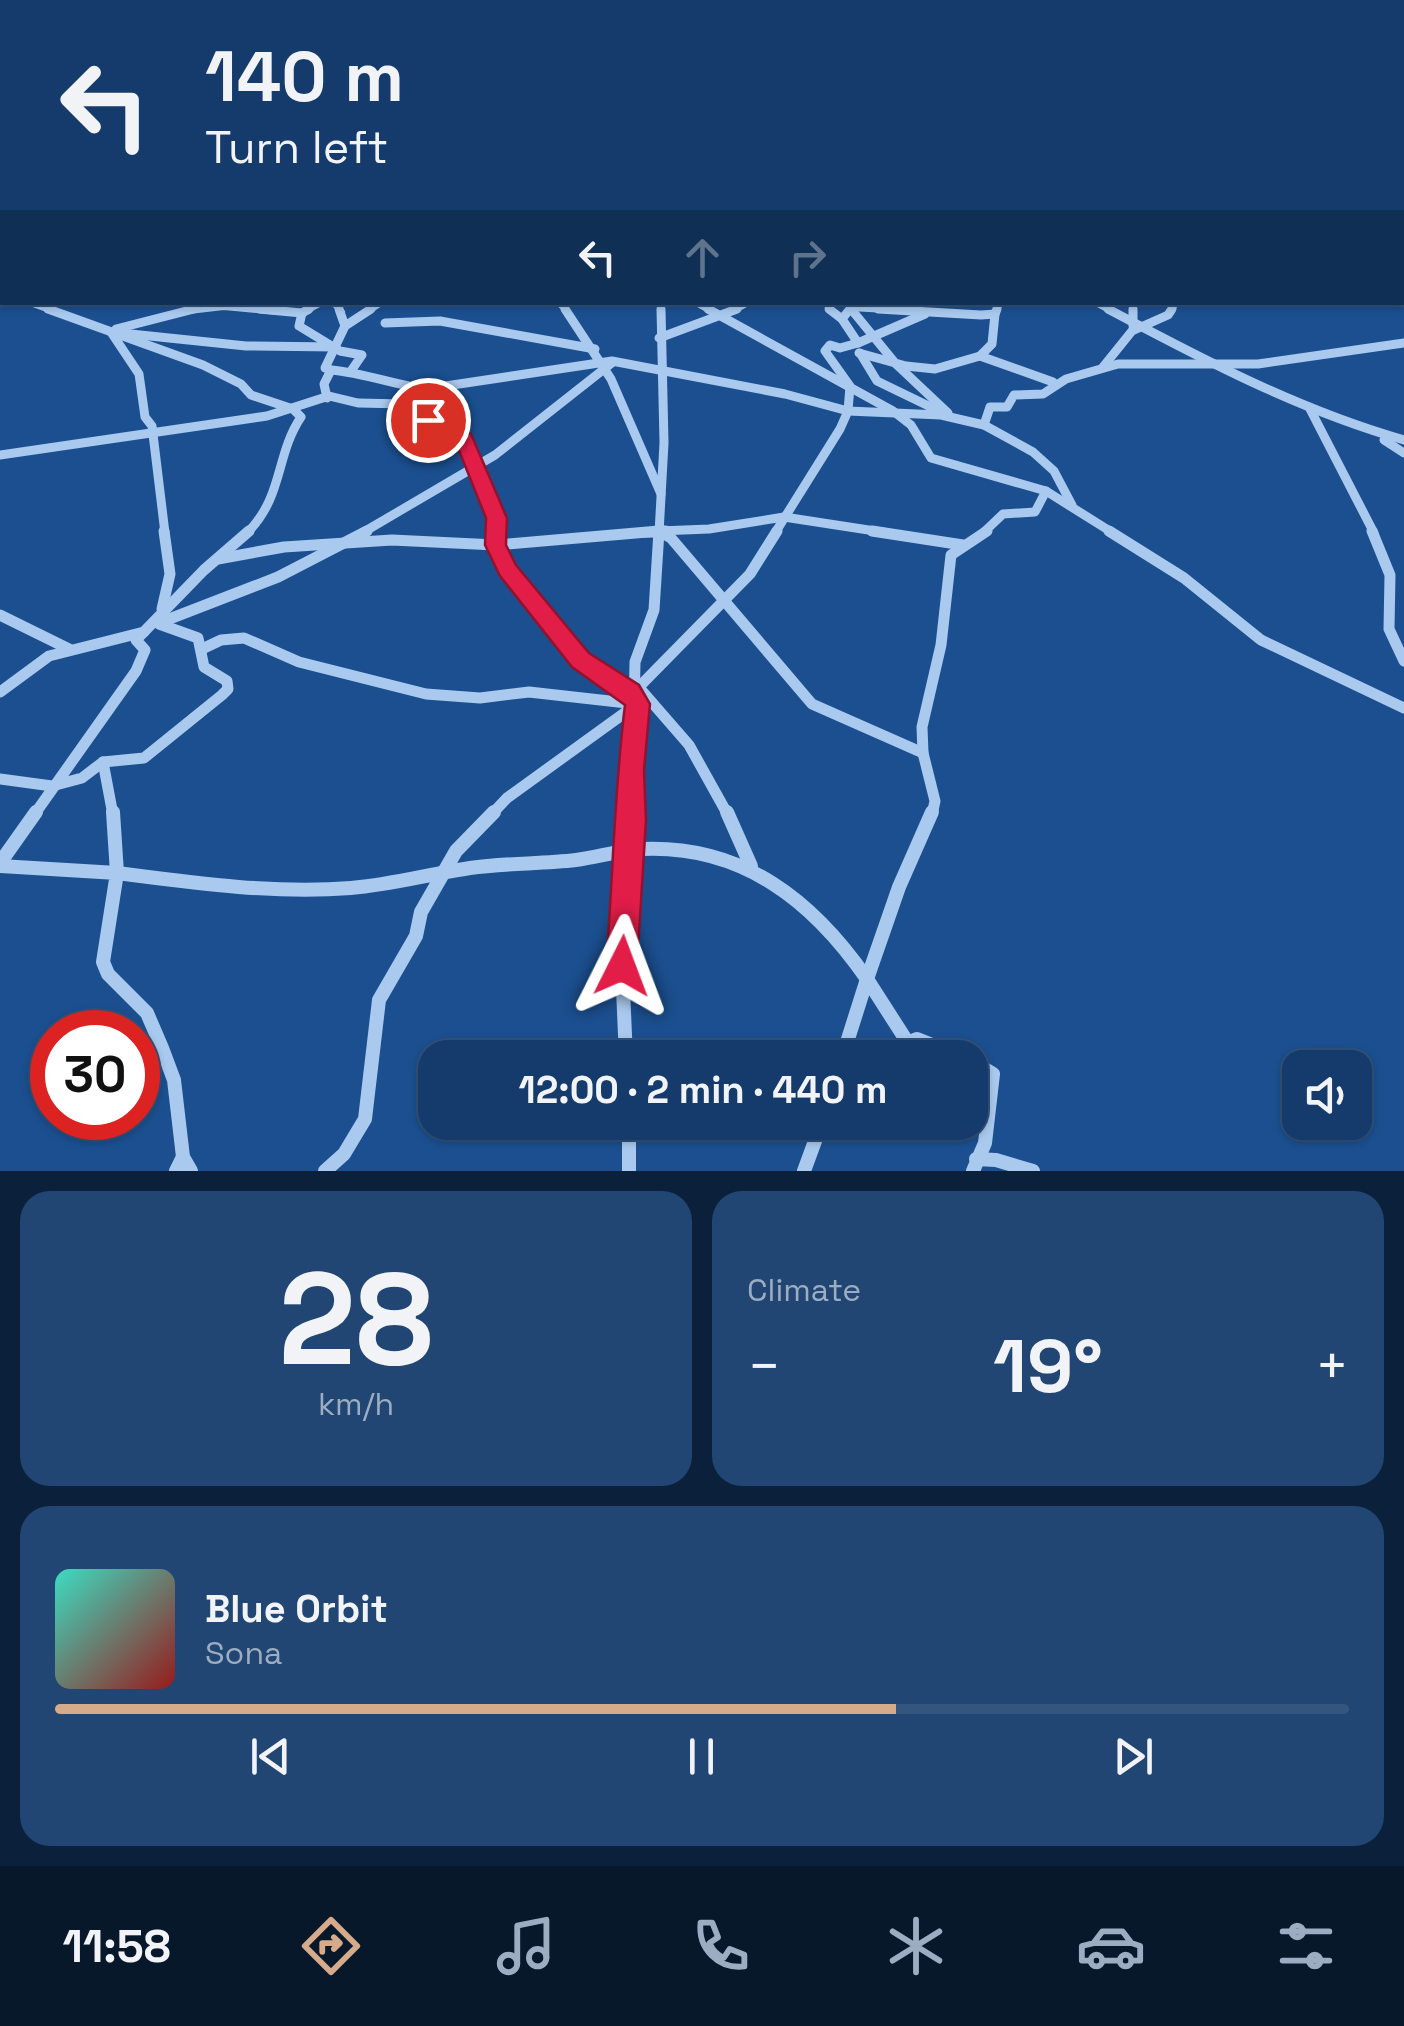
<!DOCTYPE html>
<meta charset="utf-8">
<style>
body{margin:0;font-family:"Space Grotesk",sans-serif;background:#214673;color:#f1f3f6;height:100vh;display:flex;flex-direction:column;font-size:38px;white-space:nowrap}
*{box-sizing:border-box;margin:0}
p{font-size:32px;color:#9dadc1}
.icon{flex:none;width:55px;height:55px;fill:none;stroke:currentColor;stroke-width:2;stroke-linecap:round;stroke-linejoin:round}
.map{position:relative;height:1171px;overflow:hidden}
.panel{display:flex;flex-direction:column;gap:20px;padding:20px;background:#0b203b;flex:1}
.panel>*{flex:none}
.guide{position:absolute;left:0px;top:0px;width:1405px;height:305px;box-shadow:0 2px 8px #0004,0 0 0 2px #33557e;background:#143b6b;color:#f1f3f6;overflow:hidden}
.controls{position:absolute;left:1282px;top:1050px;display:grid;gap:20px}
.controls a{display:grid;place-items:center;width:90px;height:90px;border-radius:20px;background:#143b6b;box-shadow:0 2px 8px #0004,0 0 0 2px #33557e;font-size:50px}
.speed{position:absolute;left:30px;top:1010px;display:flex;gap:20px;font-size:50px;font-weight:700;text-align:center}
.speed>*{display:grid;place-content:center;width:130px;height:130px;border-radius:50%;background:#143b6b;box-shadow:0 2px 8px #0004,0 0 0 2px #33557e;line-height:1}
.speed .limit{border:15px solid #d22;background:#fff;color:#111}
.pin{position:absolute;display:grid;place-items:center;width:85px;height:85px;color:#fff;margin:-42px;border:5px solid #fff;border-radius:50%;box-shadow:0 2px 10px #0007}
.me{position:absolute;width:110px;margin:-55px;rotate:3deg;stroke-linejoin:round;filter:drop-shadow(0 0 8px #0008)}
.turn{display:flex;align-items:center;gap:35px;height:210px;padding:0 40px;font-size:45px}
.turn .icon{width:130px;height:130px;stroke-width:2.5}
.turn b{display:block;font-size:70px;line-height:85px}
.lanes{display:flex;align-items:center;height:95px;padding:0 40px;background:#0003;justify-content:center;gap:50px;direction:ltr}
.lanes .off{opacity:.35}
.big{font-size:75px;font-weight:700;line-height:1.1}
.panel .card{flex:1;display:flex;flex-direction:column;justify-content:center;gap:15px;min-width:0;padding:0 35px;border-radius:30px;background:#214673}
.panel .dial{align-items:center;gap:0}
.dial b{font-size:130px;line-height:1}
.song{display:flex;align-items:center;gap:30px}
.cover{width:120px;height:120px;border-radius:15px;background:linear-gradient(135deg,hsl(170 70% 55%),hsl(0 70% 35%))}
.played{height:10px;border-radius:5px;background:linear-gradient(90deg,#d6ab8b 65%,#33557e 65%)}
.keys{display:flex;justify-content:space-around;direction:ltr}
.heat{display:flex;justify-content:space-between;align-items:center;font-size:55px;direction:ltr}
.panel .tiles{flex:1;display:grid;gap:20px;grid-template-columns:1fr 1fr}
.card:last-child{grid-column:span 2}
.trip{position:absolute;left:418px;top:1040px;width:570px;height:100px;border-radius:30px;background:#143b6b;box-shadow:0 2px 8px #0004,0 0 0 2px #33557e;font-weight:700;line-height:100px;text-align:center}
.tabs{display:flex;height:160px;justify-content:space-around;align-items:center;background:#08182b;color:#9dadc1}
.tabs .icon{width:70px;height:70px}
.tabs .selected{color:#d6ab8b}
.tabs b{font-size:45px;color:#f1f3f6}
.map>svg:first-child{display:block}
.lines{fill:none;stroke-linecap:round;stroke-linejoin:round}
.minor-far4{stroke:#a9c9ee;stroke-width:5}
.minor-far3{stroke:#a9c9ee;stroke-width:6}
.minor-far2{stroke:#a9c9ee;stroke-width:9}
.minor-far1{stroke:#a9c9ee;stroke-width:11}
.minor{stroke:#a9c9ee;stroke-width:14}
.route{fill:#e11d48;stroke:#92132f;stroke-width:2.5}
</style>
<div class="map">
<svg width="1404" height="1171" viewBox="0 0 1404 1171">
<rect width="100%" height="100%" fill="#1b4f8f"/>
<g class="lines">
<g class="minor-far4">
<polyline points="81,0 86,2"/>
<polyline points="596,0 600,2"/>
<polyline points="1256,0 1262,2"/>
<polyline points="33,2 66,0"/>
<polyline points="109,2 113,0"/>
<polyline points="130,2 134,0"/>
<polyline points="282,2 289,2"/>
<polyline points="318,2 323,0"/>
<polyline points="373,2 379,0"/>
<polyline points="448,2 452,0"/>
<polyline points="878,2 883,0"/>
<polyline points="934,2 938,0"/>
<polyline points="1086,2 1091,0"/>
</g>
<g class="minor-far3">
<polyline points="27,302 55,312"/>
<polyline points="332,302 342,312"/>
<polyline points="558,302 567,312"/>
<polyline points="694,302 712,312"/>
<polyline points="1094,302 1113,312"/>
<polyline points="1131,302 1134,312"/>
<polyline points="850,308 853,312"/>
<polyline points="850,308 925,312"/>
<polyline points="180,312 224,307 279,312"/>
<polyline points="304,312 323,302"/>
<polyline points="367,312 383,302"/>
<polyline points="661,312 662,302"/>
<polyline points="732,312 750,302"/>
<polyline points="832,312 829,310 833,302"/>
<polyline points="848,312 857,302"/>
<polyline points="996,312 1001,302"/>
<polyline points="1170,312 1177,302"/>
</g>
<g class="minor-far2">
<path d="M48 309 203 365 241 384 251 395 293 409 301 417C275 456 284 496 247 533"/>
<polyline points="259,309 302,313"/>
<polyline points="309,309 302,313 299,326 340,351 362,355 351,371"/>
<polyline points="339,309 345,326"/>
<polyline points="565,309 611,379 661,494"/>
<polyline points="708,309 893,411 911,425 931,458 1046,491 1113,533"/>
<polyline points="829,309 842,319"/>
<polyline points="851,309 896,364 948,413"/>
<polyline points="878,309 981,315 995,314 997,309"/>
<path d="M1108 309C1204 360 1299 410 1404 440"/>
<polyline points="385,323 440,321 595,349"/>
<polyline points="1133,326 1133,309"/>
<polyline points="116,329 194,309"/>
<polyline points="111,332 139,374 145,417 152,426 165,533"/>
<polyline points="121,333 246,346 335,347"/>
<polyline points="659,338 737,309"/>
<polyline points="858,343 925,314"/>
<polyline points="859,353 906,366 935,369 980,356 1053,382"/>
<polyline points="860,353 877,381 941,412"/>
<polyline points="980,356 992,344 995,314"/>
<polyline points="1103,367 1132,331 1168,315 1172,309"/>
<path d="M331 370C364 373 392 384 425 389"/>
<polyline points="327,398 324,384 331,370 325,368 345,326 371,309"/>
<path d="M397 406 394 410C416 417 442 423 461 437 475 448 497 515 496 533"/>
<polyline points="1309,407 1374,533"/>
<polyline points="984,425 990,407 1007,407 1014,395 1043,394 1066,379 1118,364 1258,364 1404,343"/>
<polyline points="1384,440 1404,453"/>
<polyline points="0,455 267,416 329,396 358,403 405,404 421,392 439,387 612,361 785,394 848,411 941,415 984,425 1033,452 1054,471 1072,505"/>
<polyline points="659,531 709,529 784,517 888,533"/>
<polyline points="362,533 495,455 613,362"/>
<polyline points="633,533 663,533"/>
<polyline points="659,533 664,443 661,309"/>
<polyline points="775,533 840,429 848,411 850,386 825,351 830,345 840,348 858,343 842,319 850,309"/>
<polyline points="983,533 1003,514 1035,512 1046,491"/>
</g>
<g class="minor-far1">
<polyline points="659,531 666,531"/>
<polyline points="872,531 963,545"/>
<polyline points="1109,531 1184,578 1261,640 1404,708"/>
<polyline points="1372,531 1390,575 1389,629 1404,661"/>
<polyline points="218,559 284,547 392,540 496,545 659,531 671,538 812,704 923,753"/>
<polyline points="162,609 170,574 164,531"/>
<polyline points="0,615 69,649"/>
<polyline points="159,623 278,577 367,531"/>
<polyline points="202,649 221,640 244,638 299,662 426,694 480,698 529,692 636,704"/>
<polyline points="636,684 689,745 728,815"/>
<polyline points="636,690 750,574 777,531"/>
<polyline points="0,692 49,656 144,632"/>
<polyline points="103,762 113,815"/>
<polyline points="0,779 52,786 82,778 103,762 144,758 222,695 228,689 227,681 204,667 198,638 159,624"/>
<polyline points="34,815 136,671 145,650 136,640 204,570 249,531"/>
<path d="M491 815 507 798 637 704C624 682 600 677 581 661 557 641 495 561 497 531"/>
<polyline points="632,815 635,662 654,610 659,531"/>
<polyline points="932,815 935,801 923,753 922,727 941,645 951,555 987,531"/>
</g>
<g class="minor">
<path d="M113 812 117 873C194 883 273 894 351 888 391 885 430 874 470 868 505 863 541 864 576 860 598 857 621 850 643 849 743 845 813 901 867 979"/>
<polyline points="727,812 751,866"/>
<polyline points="0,863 36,812"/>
<polyline points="0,866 117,873 103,962 108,974 147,1013 162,1048 174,1080 183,1157 191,1171"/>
<polyline points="867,979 899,887 932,812"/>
<polyline points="626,1058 622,966 632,812"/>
<polyline points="842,1058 867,979 908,1043 917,1039 965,1058"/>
<polyline points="970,1060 993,1074 985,1143 973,1171"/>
<polyline points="629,1122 629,1171"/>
<polyline points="976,1159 996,1160 1033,1171"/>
<polyline points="176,1171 183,1157"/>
<polyline points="325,1171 344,1154 365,1119 379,1000 416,936 421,912 456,851 494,812"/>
<polyline points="804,1171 822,1122"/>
</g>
</g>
<path class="route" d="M428 414 471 434 507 518 506 545 516 565 589 653 639 685 650 704 644 770 646 820 637 966 633 977 622 982 611 977 606 966C613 879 614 792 625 705L572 667 500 576 485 545 486 518 456 443 421 425V416Z"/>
</svg>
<div class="controls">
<a><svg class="icon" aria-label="sound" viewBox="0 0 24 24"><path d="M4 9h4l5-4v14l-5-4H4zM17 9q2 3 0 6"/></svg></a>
</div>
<div class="speed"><div class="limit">30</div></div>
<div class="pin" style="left:428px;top:420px;background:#d93025"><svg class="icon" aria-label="arrive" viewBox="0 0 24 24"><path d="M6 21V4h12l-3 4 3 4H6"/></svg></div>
<svg class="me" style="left:622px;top:966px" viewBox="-20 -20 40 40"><path d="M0-17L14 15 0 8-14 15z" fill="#e11d48" stroke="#fff" stroke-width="4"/></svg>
<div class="trip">12:00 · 2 min · 440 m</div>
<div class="guide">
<div class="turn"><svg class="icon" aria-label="left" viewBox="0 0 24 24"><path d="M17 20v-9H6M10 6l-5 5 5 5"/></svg><div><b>140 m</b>Turn left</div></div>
<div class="lanes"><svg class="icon" aria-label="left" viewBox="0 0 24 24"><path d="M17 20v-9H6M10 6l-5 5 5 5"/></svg><svg class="icon off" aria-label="ahead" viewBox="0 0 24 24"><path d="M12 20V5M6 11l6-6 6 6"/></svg><svg class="icon off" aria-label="right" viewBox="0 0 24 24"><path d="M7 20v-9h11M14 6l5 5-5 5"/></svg></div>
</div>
</div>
<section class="panel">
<div class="tiles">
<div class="card dial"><b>28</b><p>km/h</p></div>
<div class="card"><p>Climate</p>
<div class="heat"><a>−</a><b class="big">19°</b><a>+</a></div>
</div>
<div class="card">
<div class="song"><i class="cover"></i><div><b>Blue Orbit</b><p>Sona</p></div></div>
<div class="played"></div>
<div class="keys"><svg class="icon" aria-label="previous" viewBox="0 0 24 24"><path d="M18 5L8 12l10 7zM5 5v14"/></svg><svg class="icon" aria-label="pause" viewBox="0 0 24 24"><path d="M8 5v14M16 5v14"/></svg><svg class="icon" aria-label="next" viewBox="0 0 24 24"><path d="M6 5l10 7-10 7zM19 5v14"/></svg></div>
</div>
</div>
</section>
<nav class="tabs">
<b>11:58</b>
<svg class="icon selected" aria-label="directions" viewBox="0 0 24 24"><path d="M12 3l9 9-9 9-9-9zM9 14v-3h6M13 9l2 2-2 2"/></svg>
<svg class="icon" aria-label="music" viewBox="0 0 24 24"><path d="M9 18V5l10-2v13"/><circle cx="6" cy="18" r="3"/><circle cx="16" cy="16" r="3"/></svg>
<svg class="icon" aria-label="phone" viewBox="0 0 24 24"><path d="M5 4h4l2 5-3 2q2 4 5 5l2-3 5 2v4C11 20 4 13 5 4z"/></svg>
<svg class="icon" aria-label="climate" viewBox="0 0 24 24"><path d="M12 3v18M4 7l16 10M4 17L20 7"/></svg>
<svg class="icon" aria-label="car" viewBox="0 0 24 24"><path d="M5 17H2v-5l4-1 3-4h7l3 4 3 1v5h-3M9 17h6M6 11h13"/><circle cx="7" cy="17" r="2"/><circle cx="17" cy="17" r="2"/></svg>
<svg class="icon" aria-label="filters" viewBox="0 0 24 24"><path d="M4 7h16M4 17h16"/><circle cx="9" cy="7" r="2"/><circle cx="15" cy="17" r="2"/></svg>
</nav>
